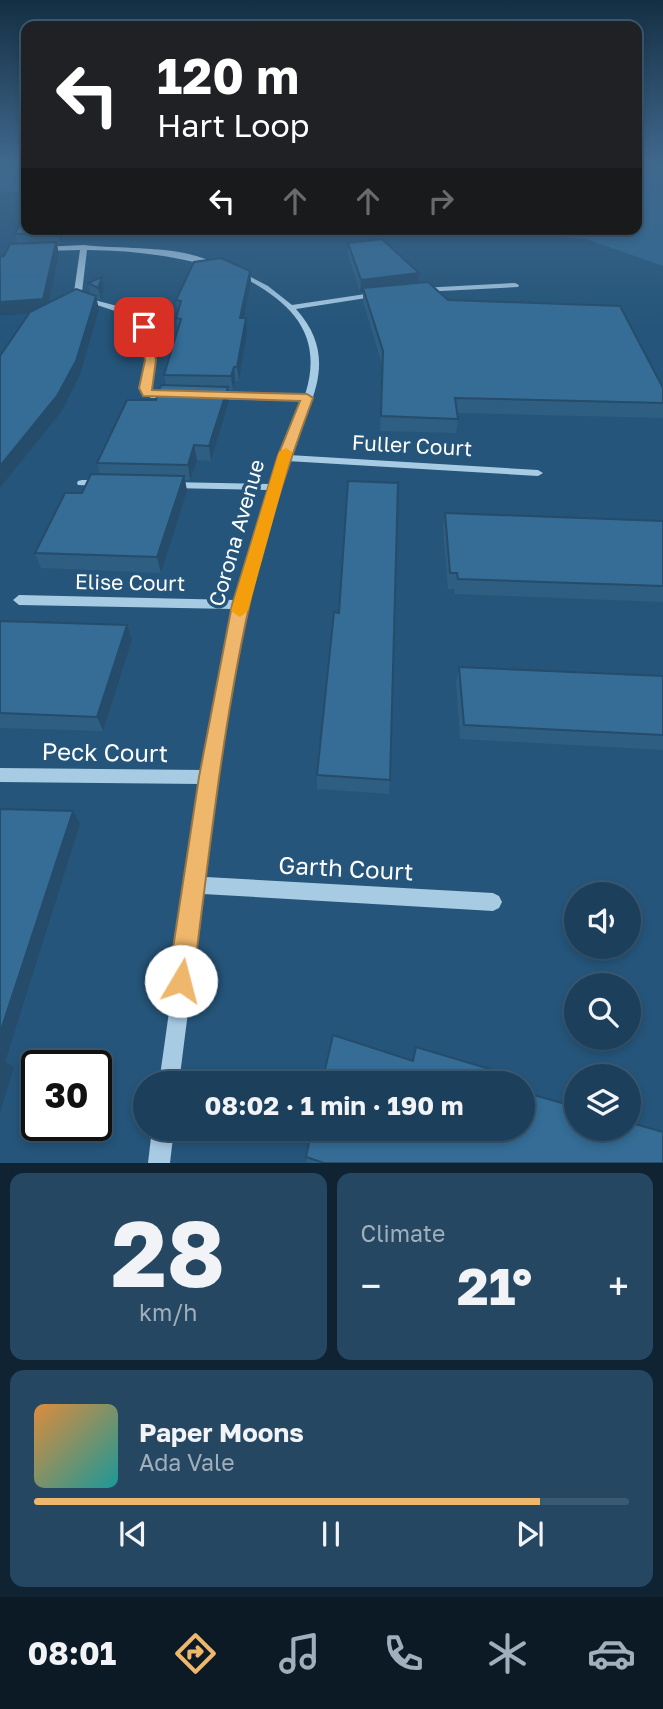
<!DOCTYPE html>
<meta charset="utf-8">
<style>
body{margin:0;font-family:"Golos Text",sans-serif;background:#254762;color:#f1f3f6;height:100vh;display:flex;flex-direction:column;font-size:26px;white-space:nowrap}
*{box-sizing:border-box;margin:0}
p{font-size:23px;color:#a0afbb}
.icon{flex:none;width:38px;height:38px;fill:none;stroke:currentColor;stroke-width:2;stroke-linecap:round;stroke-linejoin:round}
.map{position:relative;height:1163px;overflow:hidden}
.panel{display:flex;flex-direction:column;gap:10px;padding:10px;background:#0f2333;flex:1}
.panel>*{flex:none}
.hud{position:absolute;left:21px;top:21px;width:621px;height:214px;border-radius:14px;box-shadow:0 4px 10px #0003,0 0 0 2px #3a5972;background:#202124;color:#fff;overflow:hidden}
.fabs{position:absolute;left:564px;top:882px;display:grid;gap:14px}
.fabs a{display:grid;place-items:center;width:77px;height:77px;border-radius:50%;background:#1c405c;box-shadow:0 4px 10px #0003,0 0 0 2px #3a5972;font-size:35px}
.speed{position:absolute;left:21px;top:1050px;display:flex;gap:14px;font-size:35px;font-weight:700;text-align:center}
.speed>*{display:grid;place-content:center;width:91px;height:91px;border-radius:50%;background:#1c405c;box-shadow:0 4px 10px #0003,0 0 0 2px #3a5972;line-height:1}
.speed .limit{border:4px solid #111;border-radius:10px;background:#fff;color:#111}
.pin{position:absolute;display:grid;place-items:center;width:60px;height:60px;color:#fff;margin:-30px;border-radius:14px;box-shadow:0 4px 10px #0006}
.me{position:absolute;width:77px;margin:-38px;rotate:8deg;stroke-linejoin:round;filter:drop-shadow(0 0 5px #0008)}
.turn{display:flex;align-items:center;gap:24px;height:147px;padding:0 21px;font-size:32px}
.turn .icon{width:91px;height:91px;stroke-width:2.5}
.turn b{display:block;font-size:49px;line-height:60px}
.lanes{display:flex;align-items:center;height:66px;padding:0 21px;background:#0003;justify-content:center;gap:35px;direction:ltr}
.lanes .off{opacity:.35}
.big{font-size:52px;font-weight:700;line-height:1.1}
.panel .tile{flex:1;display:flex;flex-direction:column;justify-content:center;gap:10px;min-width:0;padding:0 24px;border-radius:14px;background:#254762}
.panel .dial{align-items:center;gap:0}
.dial b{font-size:91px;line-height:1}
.song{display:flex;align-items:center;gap:21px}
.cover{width:84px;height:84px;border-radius:10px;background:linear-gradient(135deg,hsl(30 70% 55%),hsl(180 70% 35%))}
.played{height:7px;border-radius:4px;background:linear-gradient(90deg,#eeb76c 85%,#3a5972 85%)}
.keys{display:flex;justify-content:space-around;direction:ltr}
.heat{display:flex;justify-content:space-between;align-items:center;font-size:38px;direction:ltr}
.panel .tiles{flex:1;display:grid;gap:10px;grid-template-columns:1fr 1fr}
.tile:last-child{grid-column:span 2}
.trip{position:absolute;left:133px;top:1071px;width:402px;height:70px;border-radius:35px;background:#1c405c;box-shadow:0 4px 10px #0003,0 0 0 2px #3a5972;font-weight:700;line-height:70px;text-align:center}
.tab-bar{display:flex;height:112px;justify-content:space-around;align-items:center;background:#0b1a25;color:#a0afbb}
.tab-bar .icon{width:49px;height:49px}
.tab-bar .on{color:#eeb76c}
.tab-bar b{font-size:32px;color:#f1f3f6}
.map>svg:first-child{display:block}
.green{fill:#2f6892}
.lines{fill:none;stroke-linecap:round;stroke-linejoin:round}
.minor{fill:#a8cbe4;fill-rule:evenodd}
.wall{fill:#2e5e82}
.shaded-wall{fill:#254c6a}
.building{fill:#356d97;stroke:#254c6a;stroke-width:2}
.route{fill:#eeb76c;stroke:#9b7746;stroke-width:2}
.slow{fill:#f59e0b}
.labels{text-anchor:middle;stroke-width:7;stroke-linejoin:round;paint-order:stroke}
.street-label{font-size:21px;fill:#fff;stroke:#25557a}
.near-street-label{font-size:24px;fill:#fff;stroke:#25557a}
</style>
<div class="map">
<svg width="663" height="1163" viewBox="0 0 663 1163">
<rect width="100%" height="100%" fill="#25557a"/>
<g class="green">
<polygon points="0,163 26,163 26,193 0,191"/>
<polygon points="637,163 663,163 663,266 586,239 475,229 637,229"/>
</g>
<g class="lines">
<g class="minor">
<path d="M84 245C128 250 182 244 221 266L218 268C174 256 133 250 87 250L82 292 83 297 121 307 143 317 154 347 151 390 153 392 176 394V398H151L142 391 146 347 137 320 115 311 76 298 74 292 80 250 42 251 39 249 42 247Z"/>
<path d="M239 271 268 286 292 305 379 292 383 294 379 296 296 309C341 359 310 403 289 455L538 470 543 473 538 476 287 461C272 507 258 555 247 604 227 693 217 786 206 877L493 893 499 896 502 902 499 908 493 911 203 894 179 1083H159L201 784 0 782V768L204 770 233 609 19 605 13 600 19 595 235 600 267 490 170 488 165 485 170 482 270 484 303 401 213 399 208 396 213 393 305 395C325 332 289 301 237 274L236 273Z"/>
<polygon points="515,283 519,285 518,287 421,292 417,290 421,288"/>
<polygon points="82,480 103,480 108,483 103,486 78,485 77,483 78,481"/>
<polygon points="152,1129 174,1129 170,1163 148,1163"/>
</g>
</g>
<g class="wall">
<polygon points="64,229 61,244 57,244 59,254 49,302 91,295 88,283 104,289 101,301 96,298 99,310 80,375 62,411 0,488 0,356 29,313 0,316 0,257 4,256 18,244 15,234"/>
<polygon points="348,243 448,300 663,388 663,418 457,413 458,419 456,433 380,431 382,365 363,301 363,292 360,292 348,255"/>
<polygon points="250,271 251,283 244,318 247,332 239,381 235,381 233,390 228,390 229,401 211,461 197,460 190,480 185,480 187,491 161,573 41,568 35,553 82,493 100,474 97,463 156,400 166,385 164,375 178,331 176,318 178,313 176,300"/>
<polygon points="445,513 663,521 663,602 455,594 454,589 448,589 443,529"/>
<polygon points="0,621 132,640 103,731 0,728"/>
<polygon points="459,667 663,676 663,750 460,739 456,682"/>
<polygon points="317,775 390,780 389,794 317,789"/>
<polygon points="306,1157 663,1163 310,1163 307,1162"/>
</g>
<g class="shaded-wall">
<polygon points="59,229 64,229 61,244 58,232"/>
<polygon points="56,242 59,254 47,312 0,316 0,302"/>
<polygon points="250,271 251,283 241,332 240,318"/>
<polygon points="419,273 418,286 363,288 363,292 360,292 361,280"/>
<polygon points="102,277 104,289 101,301 98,288"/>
<polygon points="96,296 99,310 80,375 62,411 0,488 0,466"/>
<polygon points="246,318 247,332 239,381 237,367"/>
<polygon points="234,367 235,381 233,390 231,376"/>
<polygon points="228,387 229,401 211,461 209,446"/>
<polygon points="194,445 197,460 190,480 188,465"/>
<polygon points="184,476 187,491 161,573 157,557"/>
<polygon points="127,625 132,640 103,731 97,717"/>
<polygon points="73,811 80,824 5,1062 14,1067 0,1113 0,1033"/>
</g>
<g class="building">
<polygon points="26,213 26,229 59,229 58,232 15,234"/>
<polygon points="382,239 419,273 361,280 348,243"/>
<polygon points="56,242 43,299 0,302 0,257 4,256 10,244"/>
<polygon points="221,258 250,271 240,318 246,318 237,367 234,367 231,376 164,375 181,319 176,318 181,301 176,300 194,262"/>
<polygon points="102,277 98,288 88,283"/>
<polygon points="428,282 448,300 620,306 663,388 663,403 455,398 458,419 381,416 383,351 363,288"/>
<polygon points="76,289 96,296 76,361 57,396 0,466 0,356 30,312"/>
<polygon points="161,385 228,387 209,446 194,445 188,465 97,463 127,400 156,400"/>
<polygon points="91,474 184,476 157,557 35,553 65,493 82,493"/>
<polygon points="348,481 398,483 390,780 317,775 334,612 339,613"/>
<polygon points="445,513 663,521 663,586 458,579 457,573 450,573"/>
<polygon points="0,621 127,625 97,717 0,713"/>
<polygon points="459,667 663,676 663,735 464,725"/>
<polygon points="0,809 73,811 0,1033"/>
<polygon points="333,1035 413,1061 416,1047 493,1070 492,1083 493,1083 322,1083"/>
<polygon points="523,1092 576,1107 576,1129 628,1129 628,1122 663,1132 663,1163 324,1163 306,1157 312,1129 523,1129"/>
</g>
<linearGradient id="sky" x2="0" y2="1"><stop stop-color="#142f43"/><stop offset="0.5" stop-color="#40688d"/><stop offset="1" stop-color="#40688d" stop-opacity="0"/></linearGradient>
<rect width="663" height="326" fill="url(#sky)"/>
<path class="route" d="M144 324 149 327 156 360 152 390 307 394 313 398C288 465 264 536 249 607 222 730 209 856 193 981L190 990 181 994 172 990 168 981 199 777 232 605 277 458 300 401 143 396 139 388 145 360 139 327Z"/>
<polygon class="slow" points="286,448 292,452 248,611 240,617 231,611 279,452"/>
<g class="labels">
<g class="street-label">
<text transform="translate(412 446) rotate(3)" y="7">Fuller Court</text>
<text transform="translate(237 533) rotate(-74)" y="7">Corona Avenue</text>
<text transform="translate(130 583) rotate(1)" y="7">Elise Court</text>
</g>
<g class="near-street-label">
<text transform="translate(105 753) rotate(1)" y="8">Peck Court</text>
<text transform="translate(346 869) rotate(3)" y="8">Garth Court</text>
</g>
</g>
</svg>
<div class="fabs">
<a><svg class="icon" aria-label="sound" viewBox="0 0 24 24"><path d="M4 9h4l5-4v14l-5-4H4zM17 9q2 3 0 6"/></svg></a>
<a><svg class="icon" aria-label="search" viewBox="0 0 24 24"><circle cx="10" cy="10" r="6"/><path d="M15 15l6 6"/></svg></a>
<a><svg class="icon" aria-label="layers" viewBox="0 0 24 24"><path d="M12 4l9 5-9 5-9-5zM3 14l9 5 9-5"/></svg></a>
</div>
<div class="speed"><div class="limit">30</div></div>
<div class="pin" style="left:144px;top:327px;background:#d93025"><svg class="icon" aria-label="arrive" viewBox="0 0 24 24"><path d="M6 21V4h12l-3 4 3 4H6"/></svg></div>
<svg class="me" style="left:181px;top:981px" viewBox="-20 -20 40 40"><circle r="19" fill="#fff"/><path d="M0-13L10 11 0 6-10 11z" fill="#eeb76c"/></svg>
<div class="trip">08:02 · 1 min · 190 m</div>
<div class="hud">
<div class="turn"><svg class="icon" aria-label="left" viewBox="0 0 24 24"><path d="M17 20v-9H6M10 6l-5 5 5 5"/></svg><div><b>120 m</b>Hart Loop</div></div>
<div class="lanes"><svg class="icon" aria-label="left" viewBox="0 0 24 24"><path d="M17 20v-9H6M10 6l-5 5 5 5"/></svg><svg class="icon off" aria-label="ahead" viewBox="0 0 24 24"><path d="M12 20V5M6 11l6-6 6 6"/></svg><svg class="icon off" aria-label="ahead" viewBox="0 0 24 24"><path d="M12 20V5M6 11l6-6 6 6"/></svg><svg class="icon off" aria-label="right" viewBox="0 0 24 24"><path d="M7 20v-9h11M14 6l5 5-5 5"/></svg></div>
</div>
</div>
<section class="panel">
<div class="tiles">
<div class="tile dial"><b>28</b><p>km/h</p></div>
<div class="tile"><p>Climate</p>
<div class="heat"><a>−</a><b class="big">21°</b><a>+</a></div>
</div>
<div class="tile">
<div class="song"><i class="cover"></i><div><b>Paper Moons</b><p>Ada Vale</p></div></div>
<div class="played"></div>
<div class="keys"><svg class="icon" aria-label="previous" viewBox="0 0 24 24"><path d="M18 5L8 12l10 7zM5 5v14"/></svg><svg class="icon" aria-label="pause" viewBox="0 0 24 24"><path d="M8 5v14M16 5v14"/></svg><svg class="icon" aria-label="next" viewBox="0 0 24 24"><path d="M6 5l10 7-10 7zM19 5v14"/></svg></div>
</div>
</div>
</section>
<nav class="tab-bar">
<b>08:01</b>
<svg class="icon on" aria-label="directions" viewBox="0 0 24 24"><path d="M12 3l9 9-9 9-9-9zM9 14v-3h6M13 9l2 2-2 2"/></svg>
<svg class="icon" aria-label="music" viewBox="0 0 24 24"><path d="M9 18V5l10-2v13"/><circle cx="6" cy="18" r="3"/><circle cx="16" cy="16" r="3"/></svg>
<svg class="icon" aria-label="phone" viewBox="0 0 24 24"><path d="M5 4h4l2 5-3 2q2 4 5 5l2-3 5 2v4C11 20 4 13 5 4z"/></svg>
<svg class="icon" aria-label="climate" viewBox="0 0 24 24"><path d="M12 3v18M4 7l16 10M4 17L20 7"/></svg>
<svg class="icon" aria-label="car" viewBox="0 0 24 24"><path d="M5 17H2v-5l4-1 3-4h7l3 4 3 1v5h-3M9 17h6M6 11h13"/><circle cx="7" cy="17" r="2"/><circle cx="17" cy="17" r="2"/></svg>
</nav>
